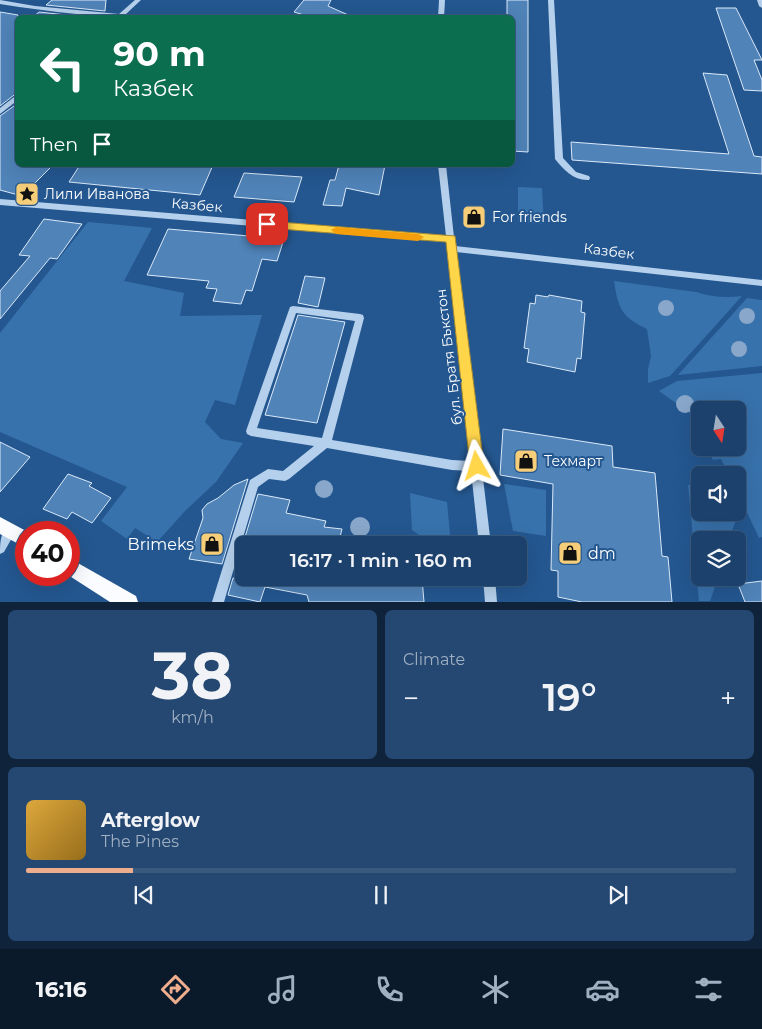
<!DOCTYPE html>
<meta charset="utf-8">
<style>
body{margin:0;font-family:Montserrat,sans-serif;background:#244872;color:#f1f3f6;height:100vh;display:flex;flex-direction:column;font-size:19px;white-space:nowrap}
*{box-sizing:border-box;margin:0}
p{font-size:16px;color:#a0afc2}
.icon{flex:none;width:28px;height:28px;fill:none;stroke:currentColor;stroke-width:2;stroke-linecap:round;stroke-linejoin:round}
.map{position:relative;height:602px;overflow:hidden}
.details{display:flex;flex-direction:column;gap:8px;padding:8px;background:#0f243b;flex:1}
.details>*{flex:none}
.guide{position:absolute;left:15px;top:15px;width:500px;height:152px;border-radius:8px;box-shadow:0 5px 20px #0002,0 0 0 1px #395a7f;background:#0b6e4f;color:#fff;overflow:hidden}
.needle{width:32px;rotate:168deg}
.fabs{position:absolute;left:691px;top:401px;display:grid;gap:10px}
.fabs a{display:grid;place-items:center;width:55px;height:55px;border-radius:8px;background:#1b416c;box-shadow:0 5px 20px #0002,0 0 0 1px #395a7f;font-size:25px}
.speed{position:absolute;left:15px;top:521px;display:flex;gap:10px;font-size:25px;font-weight:700;text-align:center}
.speed>*{display:grid;place-content:center;width:65px;height:65px;border-radius:50%;background:#1b416c;box-shadow:0 5px 20px #0002,0 0 0 1px #395a7f;line-height:1}
.speed .limit{border:8px solid #d22;background:#fff;color:#111}
.pin{position:absolute;display:grid;place-items:center;width:42px;height:42px;color:#fff;margin:-21px;border-radius:10px;box-shadow:0 2px 8px #0006}
.me{position:absolute;width:55px;margin:-28px;rotate:354deg;stroke-linejoin:round;filter:drop-shadow(0 0 4px #0008)}
.turn{display:flex;align-items:center;gap:18px;height:105px;padding:0 15px;font-size:22px}
.turn .icon{width:65px;height:65px;stroke-width:2.5}
.turn b{display:block;font-size:35px;line-height:42px}
.then{display:flex;align-items:center;height:48px;padding:0 15px;background:#0003;gap:10px;font-size:19px}
.big{font-size:38px;font-weight:600;line-height:1.1}
.details .card{flex:1;display:flex;flex-direction:column;justify-content:center;gap:8px;min-width:0;padding:0 18px;border-radius:8px;background:#244872}
.details .dial{align-items:center;gap:0}
.dial b{font-size:65px;line-height:1}
.song{display:flex;align-items:center;gap:15px}
.cover{width:60px;height:60px;border-radius:8px;background:linear-gradient(135deg,hsl(40 70% 55%),hsl(40 70% 35%))}
.played{height:5px;border-radius:2px;background:linear-gradient(90deg,#eead8d 15%,#395a7f 15%)}
.keys{display:flex;justify-content:space-around;direction:ltr}
.heat{display:flex;justify-content:space-between;align-items:center;font-size:28px;direction:ltr}
.details .tiles{flex:1;display:grid;gap:8px;grid-template-columns:1fr 1fr}
.card:last-child{grid-column:span 2}
.trip{position:absolute;left:235px;top:536px;width:292px;height:50px;border-radius:8px;background:#1b416c;box-shadow:0 5px 20px #0002,0 0 0 1px #395a7f;font-weight:600;line-height:50px;text-align:center}
.menu{display:flex;height:80px;justify-content:space-around;align-items:center;background:#0b1a2b;color:#a0afc2}
.menu .icon{width:35px;height:35px}
.menu .active{color:#eead8d}
.menu b{font-size:22px;color:#f1f3f6}
.map>svg:first-child{display:block}
.green{fill:#3872ac}
.building{fill:#5083b8;stroke:#dae9f9}
.lines{fill:none;stroke-linecap:round;stroke-linejoin:round}
.minor{fill:#b5d0ec;fill-rule:evenodd}
.major{fill:#fafcff;fill-rule:evenodd}
.tree{fill:#88a7ca}
.route{fill:#ffd54a;stroke:#a68a30}
.slow{fill:#f59e0b}
.labels{text-anchor:middle;stroke-width:4;stroke-linejoin:round;paint-order:stroke}
.poi-label{font-size:14px;fill:#fff;stroke:#245790;text-anchor:start}
.street-label{font-size:14px;fill:#fff;stroke:#245790}
.near-poi-label{font-size:16px;fill:#fff;stroke:#245790;text-anchor:end}
</style>
<div class="map">
<svg width="762" height="602" viewBox="0 0 762 602">
<rect width="100%" height="100%" fill="#245790"/>
<g class="green">
<polygon points="518,187 542,188 544,224 518,222"/>
<polygon points="88,222 152,228 124,281 184,293 180,316 262,315 235,405 215,400 205,422 221,439 243,443 216,482 186,510 157,542 135,528 127,539 101,521 127,487 0,432 0,333"/>
<path d="M614 281 696 292C711 297 726 298 742 296L670 376 648 383V369L651 356 647 329C622 317 618 309 614 281Z"/>
<polygon points="747,298 762,300 762,366 678,375"/>
<polygon points="762,373 762,537 759,538 738,493 738,475 729,475 721,459 713,460 707,448 738,448 738,410 700,410 700,420 659,391 677,381"/>
<polygon points="504,484 546,490 546,536 513,531"/>
<polygon points="700,484 700,512 738,514 729,540 700,540 700,578 718,578 710,601 699,601 688,485"/>
<polygon points="410,493 447,502 451,545 419,545 419,535 412,530"/>
</g>
<g class="building">
<polygon points="52,0 106,0 105,11 46,5"/>
<polygon points="304,0 331,0 328,6 355,18 314,18 294,12"/>
<polygon points="507,0 528,0 528,152 512,151 512,18 507,18"/>
<polygon points="716,8 736,8 762,60 754,60 762,80 762,91 744,90"/>
<polygon points="0,12 18,15 18,92 0,106"/>
<polygon points="39,12 76,16 95,18 32,18"/>
<polygon points="703,73 727,75 754,156 762,157 762,174 572,160 571,142 729,154"/>
<polygon points="18,103 18,165 53,165 22,196 0,190 0,116"/>
<polygon points="80,165 213,165 200,195 69,182"/>
<polygon points="339,165 385,165 379,195 346,188 342,206 323,205 330,180 335,180"/>
<polygon points="244,173 302,177 294,202 234,197"/>
<polygon points="44,219 82,224 57,259 50,258 0,319 0,291 30,256 19,255"/>
<polygon points="168,229 284,239 277,261 262,259 252,291 246,290 241,304 213,301 217,289 206,288 209,281 147,275"/>
<polygon points="305,276 325,278 318,307 298,303"/>
<polygon points="536,295 548,297 549,295 582,301 581,312 585,313 581,359 577,358 575,372 527,362 529,349 524,348 530,303 535,304"/>
<polygon points="298,315 345,322 317,423 265,415"/>
<polygon points="503,429 612,446 613,467 655,473 662,556 668,557 672,602 582,602 558,597 558,571 551,570 553,484 500,475"/>
<polygon points="0,442 30,457 0,492"/>
<polygon points="68,474 92,483 89,486 111,498 92,523 72,512 67,519 43,509"/>
<polygon points="248,479 222,564 189,559 203,518 202,510 207,504 218,498 234,485"/>
<polygon points="258,494 290,500 286,513 326,521 324,527 342,529 338,545 244,545 244,568 236,567"/>
<polygon points="233,578 422,578 424,602 309,602 307,595 265,587 260,602 228,595"/>
<polygon points="762,581 762,602 745,602 738,584"/>
</g>
<g class="lines">
<g class="minor">
<path d="M0 0 35 6 119 14 135 0H141L126 14 154 18C102 18 51 12 0 4Z"/>
<polygon points="439,0 445,0 444,18 438,18"/>
<path d="M548 0H554L563 158 576 172 589 176 590 178 589 180C574 181 564 170 555 159Z"/>
<polygon points="757,0 762,0 762,8 759,6"/>
<polygon points="18,94 18,100 0,114 0,108"/>
<path d="M438 165H446L455 246 762 280V286L456 252 491 545H479L471 471 452 470 327 448 289 479 285 481 269 479 258 487 224 602H212L250 480 268 469 283 471 314 446 251 436 247 434 246 431 290 307 293 306 360 314 363 315 364 318 332 440 452 460 470 461 447 242 0 205V199L446 236ZM296 313 355 321 322 438 257 428Z"/>
<path d="M10 526 14 527 16 531 4 552 0 554C0 543 0 531 10 526Z"/>
<polygon points="483,578 495,578 497,602 485,602"/>
</g>
<g class="major">
<polygon points="0,517 28,532 26,532 26,548 0,534"/>
<polygon points="69,558 136,596 138,602 110,602 68,575"/>
</g>
</g>
<g class="tree">
<circle cx="666" cy="308" r="8"/>
<circle cx="747" cy="316" r="8"/>
<circle cx="739" cy="349" r="8"/>
<circle cx="685" cy="404" r="9"/>
<circle cx="324" cy="489" r="9"/>
<circle cx="360" cy="527" r="10"/>
</g>
<polygon class="route" points="267,221 455,236 484,466 482,471 477,473 472,471 470,466 446,242 267,228 262,224"/>
<polygon class="slow" points="336,227 418,234 424,237 418,241 336,234 331,230"/>
<defs>
<g id="sight-square" transform="scale(1.25)"><rect x="-9" y="-9" width="18" height="18" rx="4" fill="#f6cd78" stroke="#245790"/><path d="M0-6L1.8-2.2L6-1.7L2.9 1.2L3.7 5.4L0 3.3L-3.7 5.4L-2.9 1.2L-6-1.7L-1.8-2.2Z" fill="#111"/></g>
<g id="shop-square" transform="scale(1.25)"><rect x="-9" y="-9" width="18" height="18" rx="4" fill="#f6cd78" stroke="#245790"/><path d="M-5-2.5h2.3a2.7 3.5 0 0 1 5.4 0H5L5.5 6h-11ZM-1.5-2.5h3a1.5 2.3 0 0 0-3 0Z" fill="#111"/></g>
</defs>
<g fill-rule="evenodd">
<use href="#sight-square" x="27" y="194"/>
<use href="#shop-square" x="474" y="217"/>
<use href="#shop-square" x="526" y="461"/>
<use href="#shop-square" x="212" y="544"/>
<use href="#shop-square" x="570" y="553"/>
</g>
<g class="labels">
<g class="poi-label">
<text x="44" y="199">Лили Иванова</text>
<text x="492" y="222">For friends</text>
<text x="544" y="466">Техмарт</text>
</g>
<g class="street-label">
<text transform="translate(197 205) rotate(5)" y="5">Казбек</text>
<text transform="translate(609 251) rotate(7)" y="5">Казбек</text>
<text transform="translate(449 357) rotate(-97)" y="5">бул. Братя Бъкстон</text>
</g>
<g class="near-poi-label">
<text x="194" y="550">Brimeks</text>
<text x="588" y="559" text-anchor="start">dm</text>
</g>
</g>
</svg>
<div class="fabs">
<a><svg class="needle" viewBox="-14 -14 28 28"><path d="M0-13l5 13h-10z" fill="#e53935"/><path d="M0 13l5-13h-10z" fill="#a0afc2"/></svg></a>
<a><svg class="icon" aria-label="sound" viewBox="0 0 24 24"><path d="M4 9h4l5-4v14l-5-4H4zM17 9q2 3 0 6"/></svg></a>
<a><svg class="icon" aria-label="layers" viewBox="0 0 24 24"><path d="M12 4l9 5-9 5-9-5zM3 14l9 5 9-5"/></svg></a>
</div>
<div class="speed"><div class="limit">40</div></div>
<div class="pin" style="left:267px;top:224px;background:#d93025"><svg class="icon" aria-label="arrive" viewBox="0 0 24 24"><path d="M6 21V4h12l-3 4 3 4H6"/></svg></div>
<svg class="me" style="left:477px;top:466px" viewBox="-20 -20 40 40"><path d="M0-17L14 15 0 8-14 15z" fill="#ffd54a" stroke="#fff" stroke-width="4"/></svg>
<div class="trip">16:17 · 1 min · 160 m</div>
<div class="guide">
<div class="turn"><svg class="icon" aria-label="left" viewBox="0 0 24 24"><path d="M17 20v-9H6M10 6l-5 5 5 5"/></svg><div><b>90 m</b>Казбек</div></div>
<div class="then">Then<svg class="icon" aria-label="arrive" viewBox="0 0 24 24"><path d="M6 21V4h12l-3 4 3 4H6"/></svg></div>
</div>
</div>
<section class="details">
<div class="tiles">
<div class="card dial"><b>38</b><p>km/h</p></div>
<div class="card"><p>Climate</p>
<div class="heat"><a>−</a><b class="big">19°</b><a>+</a></div>
</div>
<div class="card">
<div class="song"><i class="cover"></i><div><b>Afterglow</b><p>The Pines</p></div></div>
<div class="played"></div>
<div class="keys"><svg class="icon" aria-label="previous" viewBox="0 0 24 24"><path d="M18 5L8 12l10 7zM5 5v14"/></svg><svg class="icon" aria-label="pause" viewBox="0 0 24 24"><path d="M8 5v14M16 5v14"/></svg><svg class="icon" aria-label="next" viewBox="0 0 24 24"><path d="M6 5l10 7-10 7zM19 5v14"/></svg></div>
</div>
</div>
</section>
<nav class="menu">
<b>16:16</b>
<svg class="icon active" aria-label="directions" viewBox="0 0 24 24"><path d="M12 3l9 9-9 9-9-9zM9 14v-3h6M13 9l2 2-2 2"/></svg>
<svg class="icon" aria-label="music" viewBox="0 0 24 24"><path d="M9 18V5l10-2v13"/><circle cx="6" cy="18" r="3"/><circle cx="16" cy="16" r="3"/></svg>
<svg class="icon" aria-label="phone" viewBox="0 0 24 24"><path d="M5 4h4l2 5-3 2q2 4 5 5l2-3 5 2v4C11 20 4 13 5 4z"/></svg>
<svg class="icon" aria-label="climate" viewBox="0 0 24 24"><path d="M12 3v18M4 7l16 10M4 17L20 7"/></svg>
<svg class="icon" aria-label="car" viewBox="0 0 24 24"><path d="M5 17H2v-5l4-1 3-4h7l3 4 3 1v5h-3M9 17h6M6 11h13"/><circle cx="7" cy="17" r="2"/><circle cx="17" cy="17" r="2"/></svg>
<svg class="icon" aria-label="filters" viewBox="0 0 24 24"><path d="M4 7h16M4 17h16"/><circle cx="9" cy="7" r="2"/><circle cx="15" cy="17" r="2"/></svg>
</nav>
